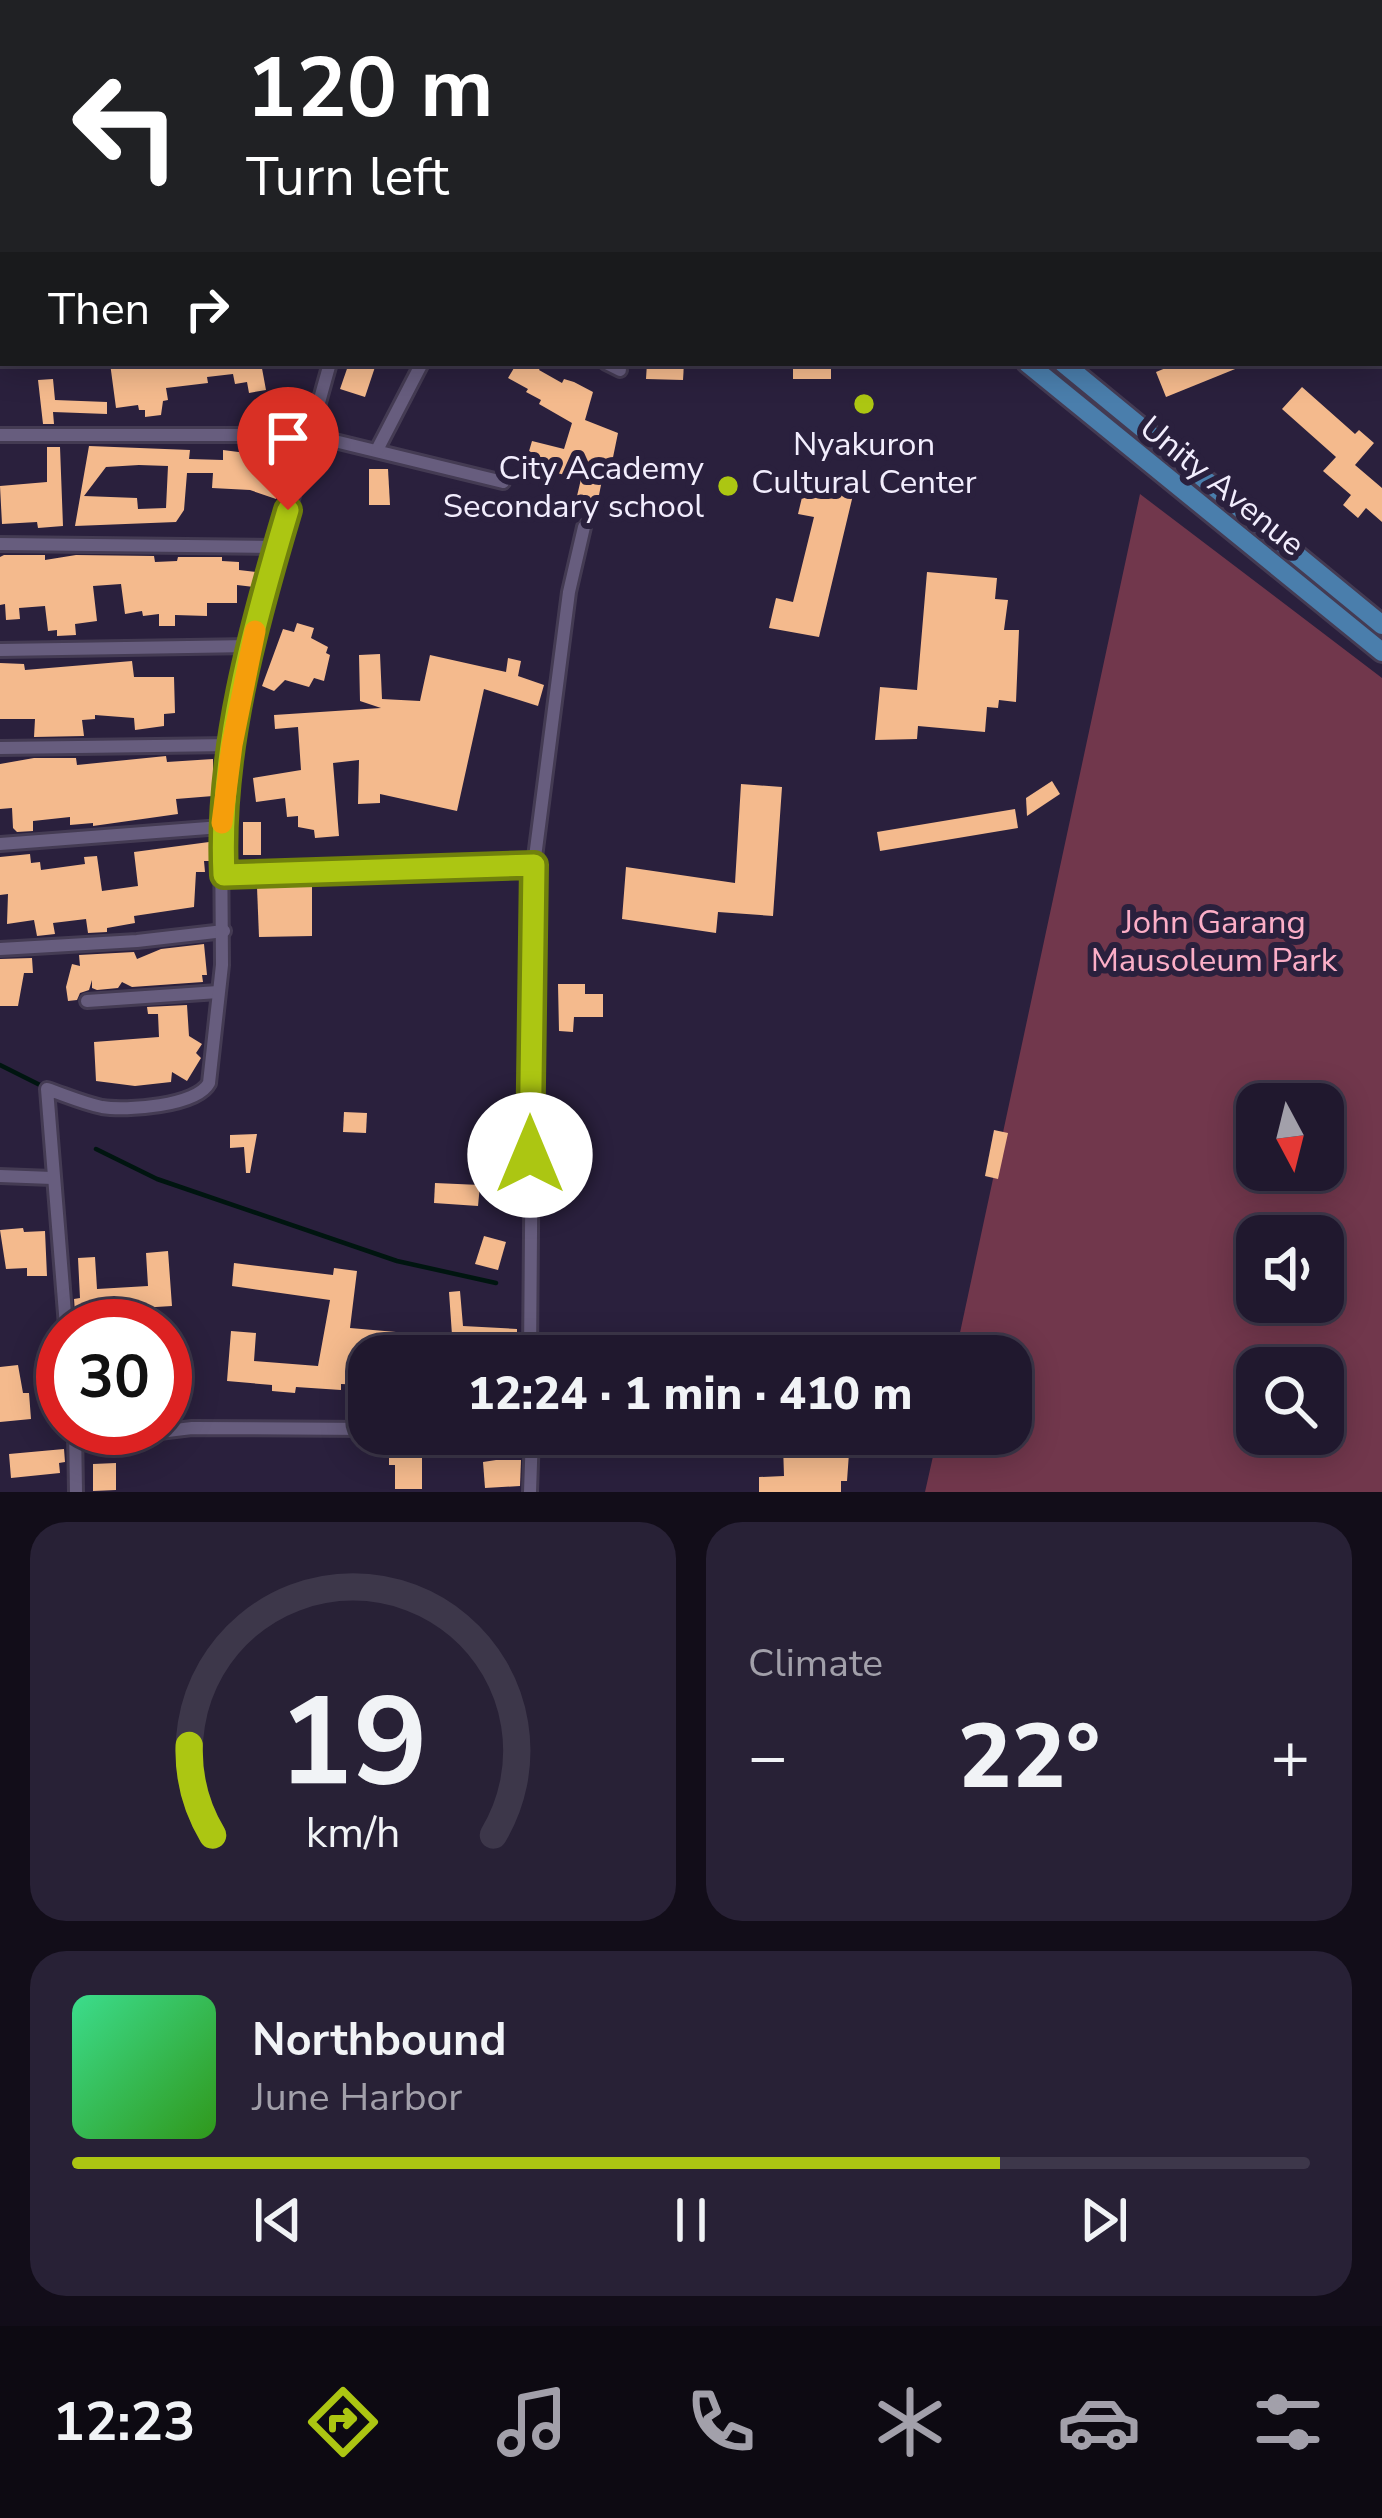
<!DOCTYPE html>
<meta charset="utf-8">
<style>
body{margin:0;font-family:"Nunito Sans",sans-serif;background:#282136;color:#f1f3f6;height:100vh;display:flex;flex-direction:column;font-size:45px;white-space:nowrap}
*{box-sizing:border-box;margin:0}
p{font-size:39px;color:#a2a0aa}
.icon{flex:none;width:66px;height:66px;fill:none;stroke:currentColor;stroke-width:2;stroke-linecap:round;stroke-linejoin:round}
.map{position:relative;height:1492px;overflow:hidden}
.drawer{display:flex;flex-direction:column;gap:30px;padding:30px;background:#120d19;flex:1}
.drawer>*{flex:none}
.guide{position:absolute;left:0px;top:0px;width:1383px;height:366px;box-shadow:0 6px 30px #0003,0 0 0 3px #3d374a;background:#202124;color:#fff;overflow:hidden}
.needle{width:78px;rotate:173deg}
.tools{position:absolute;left:1236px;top:1083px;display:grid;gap:24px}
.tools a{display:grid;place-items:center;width:108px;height:108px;border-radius:24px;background:#20182e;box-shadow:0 6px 30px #0003,0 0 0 3px #3d374a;font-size:60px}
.speed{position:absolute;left:36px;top:1299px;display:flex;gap:24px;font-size:60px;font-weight:700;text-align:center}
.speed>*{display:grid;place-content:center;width:156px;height:156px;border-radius:50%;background:#20182e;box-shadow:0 6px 30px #0003,0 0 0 3px #3d374a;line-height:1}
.speed .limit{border:18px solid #d22;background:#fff;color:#111}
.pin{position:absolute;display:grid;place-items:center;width:102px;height:102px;color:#fff;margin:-123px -51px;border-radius:50% 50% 50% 0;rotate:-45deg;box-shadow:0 0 12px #0007}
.pin .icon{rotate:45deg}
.me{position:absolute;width:132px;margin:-66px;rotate:0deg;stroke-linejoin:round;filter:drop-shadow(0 0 9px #0008)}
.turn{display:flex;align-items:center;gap:42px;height:252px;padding:0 48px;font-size:54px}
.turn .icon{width:156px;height:156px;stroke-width:2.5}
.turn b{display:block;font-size:84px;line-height:102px}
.then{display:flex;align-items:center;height:114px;padding:0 48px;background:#0003;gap:24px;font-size:45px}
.big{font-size:90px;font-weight:800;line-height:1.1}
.drawer .widget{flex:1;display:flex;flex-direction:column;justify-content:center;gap:18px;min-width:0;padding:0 42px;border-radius:36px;background:#282136}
.drawer .dial{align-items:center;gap:0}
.dial svg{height:312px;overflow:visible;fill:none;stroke:#3d374a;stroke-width:7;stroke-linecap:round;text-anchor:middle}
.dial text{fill:#f1f3f6;stroke:none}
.song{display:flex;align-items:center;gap:36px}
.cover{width:144px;height:144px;border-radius:18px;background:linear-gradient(135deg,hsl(150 70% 55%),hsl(110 70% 35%))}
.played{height:12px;border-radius:6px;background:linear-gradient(90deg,#acc612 75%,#3d374a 75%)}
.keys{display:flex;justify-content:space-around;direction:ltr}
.heat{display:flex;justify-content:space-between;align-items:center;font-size:66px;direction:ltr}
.drawer .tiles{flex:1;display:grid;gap:30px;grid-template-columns:1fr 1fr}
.widget:last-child{grid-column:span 2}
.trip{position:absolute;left:348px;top:1335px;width:684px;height:120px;border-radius:36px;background:#20182e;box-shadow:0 6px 30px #0003,0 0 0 3px #3d374a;font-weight:800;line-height:120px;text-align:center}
.tabs{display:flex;height:192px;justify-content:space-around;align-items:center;background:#0d0a12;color:#a2a0aa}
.tabs .icon{width:84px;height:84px}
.tabs .on{color:#acc612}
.tabs b{font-size:54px;color:#f1f3f6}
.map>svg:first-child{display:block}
.green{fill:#71374c;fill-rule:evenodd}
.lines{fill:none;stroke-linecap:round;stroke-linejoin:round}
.stream{stroke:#001510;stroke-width:4.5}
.building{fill:#f4ba8d;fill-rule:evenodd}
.street-casing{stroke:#443b53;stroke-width:18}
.primary-casing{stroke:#443b53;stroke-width:24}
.street{stroke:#675d7e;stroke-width:12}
.primary{stroke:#4a7eac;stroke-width:18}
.route-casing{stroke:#70810c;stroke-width:30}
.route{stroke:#acc612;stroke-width:21}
.slow{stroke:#f59e0b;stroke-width:21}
.poi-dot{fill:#acc612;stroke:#2a203d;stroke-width:4.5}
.labels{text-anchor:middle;stroke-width:12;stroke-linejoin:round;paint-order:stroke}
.poi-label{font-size:33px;fill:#f2edfd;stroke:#2a203d}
.street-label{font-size:33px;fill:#f2edfd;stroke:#2a203d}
.park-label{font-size:33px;fill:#fcaec7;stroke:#2a203d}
</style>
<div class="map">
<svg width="1382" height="1492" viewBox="0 0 1382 1492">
<rect width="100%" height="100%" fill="#2a203d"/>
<path class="green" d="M1140 494 1382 678V1492H925L938 1434H1011V1356H955ZM1257 1104H1323V1170H1257ZM1257 1236H1323V1302H1257ZM1257 1368H1323V1434H1257Z"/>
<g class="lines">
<g class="stream">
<polyline points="0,1065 42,1086"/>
<polyline points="96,1149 157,1179 397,1261 496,1283"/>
</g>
</g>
<g class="building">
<polygon points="110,363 261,363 266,390 249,393 247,382 235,384 233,374 207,377 208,383 166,388 168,400 163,401 161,415 145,417 145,410 139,410 138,405 116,408"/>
<polygon points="349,363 375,367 365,397 340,389"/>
<polygon points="517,363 543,363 539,370 562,383 564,379 574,382 593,392 585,420 618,433 611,467 605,465 598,500 577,496 581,479 525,465 532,441 564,449 572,423 539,404 541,400 526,392 528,389 508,378"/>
<polygon points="647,363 684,363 683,380 646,379"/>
<rect x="793" y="363" width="38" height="16"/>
<polygon points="1178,363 1250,363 1166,397 1156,372"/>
<polygon points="53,379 55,400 107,402 107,414 53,412 54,424 43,424 38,380"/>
<polygon points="1302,387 1355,434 1359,430 1374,443 1355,465 1382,488 1382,522 1366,508 1358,518 1343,505 1351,495 1323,471 1336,457 1282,409"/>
<path d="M89 446 190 450 189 459 223 460V450L287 458 276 499 250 490 212 488 213 473H187L184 510 176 522 75 526ZM139 465 168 466 166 508 138 509 137 498 84 496 106 467Z"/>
<polygon points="47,447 60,447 63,526 38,528 37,522 2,524 0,486 47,482"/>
<polygon points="369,469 388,469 390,505 369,505"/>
<polygon points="805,485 853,495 819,637 769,628 776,598 793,602 814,517 798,514"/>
<polygon points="4,555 45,555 45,560 76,555 154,556 155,562 177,561 178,557 222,557 222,561 239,562 239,570 256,572 254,587 237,585 237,603 207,603 207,616 175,615 175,626 159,626 159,614 143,616 142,611 125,614 121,584 93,586 97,621 75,624 76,635 57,636 57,630 48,631 45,606 19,608 20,619 6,620 5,604 0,605 0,557"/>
<polygon points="927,572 997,578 995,599 1008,600 1004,630 1019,630 1016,702 999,700 998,708 987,707 985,732 918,726 917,739 875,740 880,687 917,690"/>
<polygon points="297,623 314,628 311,638 328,647 326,653 330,655 324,681 314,678 309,687 285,680 274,691 262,686 283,629 294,632"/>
<polygon points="380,654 382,699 420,701 430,655 506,672 508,658 521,661 518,676 544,685 538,706 484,689 457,811 380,794 380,803 358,804 359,760 333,763 339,836 315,838 314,830 298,827 298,816 287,817 285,798 256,802 253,778 301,770 298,727 275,729 274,715 381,708 360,701 359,655"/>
<polygon points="132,661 134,677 174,677 175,713 164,714 164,726 135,730 134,718 95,715 95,719 82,720 84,736 34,737 35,719 0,719 0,663 24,664 25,670"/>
<polygon points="166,756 167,762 213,759 213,796 176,799 178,814 93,826 93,823 70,825 70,817 33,821 33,831 17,832 13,828 12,808 0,809 0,764 34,758 76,758 77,765"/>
<polygon points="1052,781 1060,794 1027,816 1026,798"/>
<polygon points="741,784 782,787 773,916 718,912 716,933 622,919 626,867 735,883"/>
<polygon points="1015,809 1018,828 880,851 877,832"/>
<rect x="243" y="822" width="18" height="33"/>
<polygon points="209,842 210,861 204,861 205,872 196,872 194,907 134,916 135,923 107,928 107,932 88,933 86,919 53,923 55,934 37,936 34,920 7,924 8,894 0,895 0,857 30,854 31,863 40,862 41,870 85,864 84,857 97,856 102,891 138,886 134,852"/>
<polygon points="312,885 312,936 259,937 257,887"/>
<polygon points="204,944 207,975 202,975 203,982 132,987 122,982 118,988 97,990 92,988 92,980 89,990 80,993 77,1000 68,1001 66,987 72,964 80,966 79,955 134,952 137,959 161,949"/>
<polygon points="32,958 33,973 24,973 18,1006 0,1006 0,959"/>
<polygon points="558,984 585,984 585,994 603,994 603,1017 574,1017 573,1032 559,1031"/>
<polygon points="187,1005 189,1036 202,1044 196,1053 201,1058 187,1081 172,1072 171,1082 135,1086 96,1081 94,1042 159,1037 158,1014 148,1014 147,1007"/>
<polygon points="344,1112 367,1113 366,1133 343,1132"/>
<polygon points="994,1130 1008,1133 998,1179 985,1176"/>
<polygon points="257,1134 250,1173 246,1173 244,1147 230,1148 230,1135"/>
<polygon points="435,1183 480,1185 478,1206 434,1203"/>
<polygon points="23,1228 24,1232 45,1231 47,1276 27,1276 27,1268 6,1269 0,1230"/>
<polygon points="484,1236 506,1242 498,1270 475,1264"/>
<polygon points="168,1251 172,1306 75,1312 74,1299 80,1298 78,1258 95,1257 97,1289 148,1286 146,1253"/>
<polygon points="234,1263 333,1275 334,1268 357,1271 350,1328 396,1332 396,1356 369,1356 369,1385 341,1384 341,1390 296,1387 295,1393 272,1391 272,1385 227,1381 231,1331 256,1333 254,1361 318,1366 330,1300 232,1286"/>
<polygon points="460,1291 463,1326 517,1329 517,1355 411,1356 424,1333 452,1335 449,1292"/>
<polygon points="18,1365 23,1393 29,1393 31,1419 0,1422 0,1367"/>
<polygon points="789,1438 850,1439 847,1481 841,1481 841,1492 759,1492 759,1477 784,1476 783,1445 789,1445"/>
<polygon points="422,1439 422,1489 395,1489 395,1465 389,1465 389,1440"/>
<polygon points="703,1440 748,1442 748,1454 703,1456"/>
<polygon points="64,1449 65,1462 59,1463 60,1473 11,1478 9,1454"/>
<polygon points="496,1460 521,1460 520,1486 485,1488 483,1462"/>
<polygon points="116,1463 116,1490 93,1491 93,1464"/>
</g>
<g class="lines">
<g class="street-casing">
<g id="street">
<polyline points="275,0 289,3"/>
<polyline points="189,3 189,0"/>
<polyline points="561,3 563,0"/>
<polyline points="728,3 730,0"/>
<polyline points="0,233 3,233"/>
<polyline points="606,363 620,370"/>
<polyline points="0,435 310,435 503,482"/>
<polyline points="377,450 422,363"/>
<polyline points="0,544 277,547"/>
<polyline points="0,650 251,646"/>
<polyline points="0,748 232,745"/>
<polyline points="0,844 221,827"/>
<polyline points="224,875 534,865"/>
<polyline points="0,949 137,941 224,931"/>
<polyline points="87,1001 218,992"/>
<polyline points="0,1176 52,1178"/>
<path d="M66 1326 47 1089C65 1095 83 1103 102 1107 126 1111 197 1106 209 1083L222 965 221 827 232 745 251 646 330 363"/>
<polyline points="530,1356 534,865 569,592 584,527"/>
<polyline points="75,1428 76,1492"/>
<polyline points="478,1434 492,1435"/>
<polyline points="77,1442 192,1428 369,1429"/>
<polyline points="530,1492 532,1434"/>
</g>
</g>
<g class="primary-casing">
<g id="primary">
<polyline points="595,0 599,3"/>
<polyline points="634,0 638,3"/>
<polyline points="1027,363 1382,652"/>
<polyline points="1063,363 1382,625"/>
</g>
</g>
<use href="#street" class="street"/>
<use href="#primary" class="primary"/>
</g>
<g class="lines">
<g class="route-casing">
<path id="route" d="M288 510C253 627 218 752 224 875L534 865 530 1155"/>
</g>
<use href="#route" class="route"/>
<polyline class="slow" points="222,823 232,745 255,631"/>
</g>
<g class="poi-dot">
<circle cx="864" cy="404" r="12"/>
<circle cx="728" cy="486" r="12"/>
</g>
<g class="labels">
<g class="poi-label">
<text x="864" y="455">Nyakuron<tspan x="864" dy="38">Cultural Center</tspan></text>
<text x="704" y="479" text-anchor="end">City Academy<tspan x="704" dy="38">Secondary school</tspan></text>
</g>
<g class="street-label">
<text transform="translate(1223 485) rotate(39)" y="12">Unity Avenue</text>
</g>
<g class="park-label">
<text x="1214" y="933">John Garang<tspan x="1214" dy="38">Mausoleum Park</tspan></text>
</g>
</g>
</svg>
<div class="tools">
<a><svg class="needle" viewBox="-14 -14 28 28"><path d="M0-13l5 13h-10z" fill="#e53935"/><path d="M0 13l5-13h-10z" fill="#a2a0aa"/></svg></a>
<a><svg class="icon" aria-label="sound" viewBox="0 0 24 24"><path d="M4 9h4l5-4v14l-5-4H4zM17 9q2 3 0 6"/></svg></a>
<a><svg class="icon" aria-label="search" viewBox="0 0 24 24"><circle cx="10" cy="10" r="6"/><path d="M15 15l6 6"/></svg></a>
</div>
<div class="speed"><div class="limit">30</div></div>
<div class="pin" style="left:288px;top:510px;background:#d93025"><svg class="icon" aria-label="arrive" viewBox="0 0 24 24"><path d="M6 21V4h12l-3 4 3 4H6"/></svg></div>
<svg class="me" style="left:530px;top:1155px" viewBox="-20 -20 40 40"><circle r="19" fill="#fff"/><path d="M0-13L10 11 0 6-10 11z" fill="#acc612"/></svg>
<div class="trip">12:24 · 1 min · 410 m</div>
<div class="guide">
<div class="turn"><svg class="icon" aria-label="left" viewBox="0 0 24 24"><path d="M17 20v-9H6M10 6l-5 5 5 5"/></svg><div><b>120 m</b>Turn left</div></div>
<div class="then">Then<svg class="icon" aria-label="right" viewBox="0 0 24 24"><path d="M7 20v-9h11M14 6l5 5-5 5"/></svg></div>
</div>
</div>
<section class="drawer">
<div class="tiles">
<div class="widget dial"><svg viewBox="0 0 100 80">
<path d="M14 69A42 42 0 1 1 86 69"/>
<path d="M14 69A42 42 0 0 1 8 46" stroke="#acc612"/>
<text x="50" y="56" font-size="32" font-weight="700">19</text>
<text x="50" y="72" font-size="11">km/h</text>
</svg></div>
<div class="widget"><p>Climate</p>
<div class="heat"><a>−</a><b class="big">22°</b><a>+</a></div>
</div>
<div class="widget">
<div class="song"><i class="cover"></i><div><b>Northbound</b><p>June Harbor</p></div></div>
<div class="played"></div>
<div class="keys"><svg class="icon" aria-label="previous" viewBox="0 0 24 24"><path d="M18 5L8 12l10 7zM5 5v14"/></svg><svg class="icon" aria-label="pause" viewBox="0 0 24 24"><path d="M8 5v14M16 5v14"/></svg><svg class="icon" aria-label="next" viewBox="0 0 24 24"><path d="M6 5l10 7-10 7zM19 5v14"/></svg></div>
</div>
</div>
</section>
<nav class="tabs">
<b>12:23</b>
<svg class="icon on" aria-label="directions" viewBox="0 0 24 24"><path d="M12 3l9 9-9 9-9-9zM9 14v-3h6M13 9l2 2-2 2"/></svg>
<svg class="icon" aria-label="music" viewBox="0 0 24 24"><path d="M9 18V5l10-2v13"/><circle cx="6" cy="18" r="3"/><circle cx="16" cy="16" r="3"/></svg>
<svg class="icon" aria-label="phone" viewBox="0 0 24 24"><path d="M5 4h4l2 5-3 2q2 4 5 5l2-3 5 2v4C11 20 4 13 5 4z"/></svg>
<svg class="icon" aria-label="climate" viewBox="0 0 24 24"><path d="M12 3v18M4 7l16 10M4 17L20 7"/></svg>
<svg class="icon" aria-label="car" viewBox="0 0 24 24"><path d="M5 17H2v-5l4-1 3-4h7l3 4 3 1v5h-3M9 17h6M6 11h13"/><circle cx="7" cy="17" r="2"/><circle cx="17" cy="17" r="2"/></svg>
<svg class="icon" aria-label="filters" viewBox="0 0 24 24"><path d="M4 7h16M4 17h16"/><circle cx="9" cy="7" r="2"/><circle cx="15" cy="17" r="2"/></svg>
</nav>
